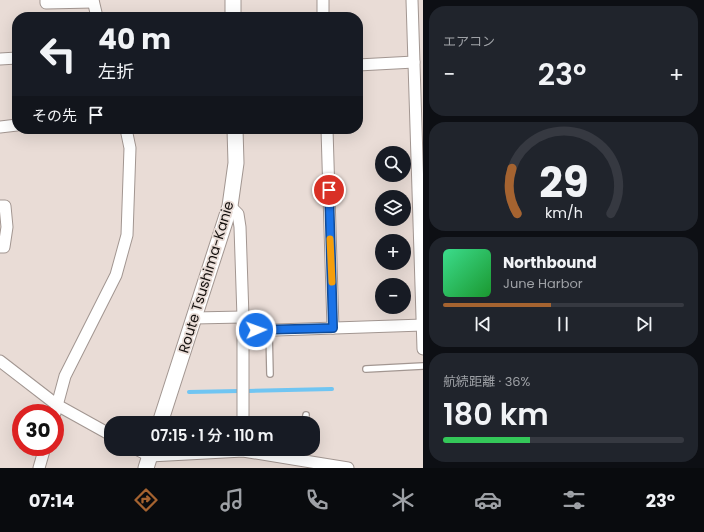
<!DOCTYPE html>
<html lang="ja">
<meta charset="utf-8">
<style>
body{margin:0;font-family:Poppins,"Noto Sans JP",sans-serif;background:#20242c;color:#f1f3f6;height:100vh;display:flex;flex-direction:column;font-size:15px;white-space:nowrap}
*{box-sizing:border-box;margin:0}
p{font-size:13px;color:#9ea1a6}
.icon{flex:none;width:22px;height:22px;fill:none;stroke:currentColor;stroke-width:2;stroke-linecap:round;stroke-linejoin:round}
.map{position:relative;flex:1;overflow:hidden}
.panel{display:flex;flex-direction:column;gap:6px;padding:6px;background:#0d0f14;width:281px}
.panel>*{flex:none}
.banner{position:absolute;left:12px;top:12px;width:351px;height:122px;border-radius:16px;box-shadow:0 4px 16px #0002;background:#171b24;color:#f1f3f6;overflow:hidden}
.buttons{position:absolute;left:375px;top:146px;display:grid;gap:8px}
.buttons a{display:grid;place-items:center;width:36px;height:36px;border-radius:50%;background:#171b24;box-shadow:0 4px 16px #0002;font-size:20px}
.speed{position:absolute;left:12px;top:404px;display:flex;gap:8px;font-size:20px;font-weight:700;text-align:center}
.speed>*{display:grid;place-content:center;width:52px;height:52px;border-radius:50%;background:#171b24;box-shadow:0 4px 16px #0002;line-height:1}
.speed .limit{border:6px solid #d22;background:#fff;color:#111}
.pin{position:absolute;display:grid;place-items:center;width:34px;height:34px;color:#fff;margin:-17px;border:2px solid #fff;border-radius:50%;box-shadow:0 1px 4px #0007}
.me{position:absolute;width:44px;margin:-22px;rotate:88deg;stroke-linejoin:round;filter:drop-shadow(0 0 3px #0008)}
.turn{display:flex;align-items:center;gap:14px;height:84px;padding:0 20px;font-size:18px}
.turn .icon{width:52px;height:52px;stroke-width:2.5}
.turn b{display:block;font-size:28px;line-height:34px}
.then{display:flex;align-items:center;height:38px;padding:0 20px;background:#0003;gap:8px;font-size:15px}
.big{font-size:30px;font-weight:600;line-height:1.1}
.panel .tile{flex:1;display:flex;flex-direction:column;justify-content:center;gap:6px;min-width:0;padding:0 14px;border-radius:16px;background:#20242c}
.panel .dial{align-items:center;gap:0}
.dial svg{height:104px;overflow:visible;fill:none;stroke:#363941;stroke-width:7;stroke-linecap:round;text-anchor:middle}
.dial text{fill:#f1f3f6;stroke:none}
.song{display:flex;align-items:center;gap:12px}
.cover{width:48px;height:48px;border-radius:6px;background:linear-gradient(135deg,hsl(150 70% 55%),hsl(130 70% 35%))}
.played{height:4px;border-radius:2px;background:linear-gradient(90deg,#a56330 45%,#363941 45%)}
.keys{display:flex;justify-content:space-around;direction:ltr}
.heat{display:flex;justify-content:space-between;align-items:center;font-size:22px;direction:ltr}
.charge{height:6px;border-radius:3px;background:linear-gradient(90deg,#34c759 36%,#363941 0)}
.trip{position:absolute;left:104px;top:416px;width:216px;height:40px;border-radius:16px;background:#171b24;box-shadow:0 4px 16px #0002;font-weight:600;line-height:40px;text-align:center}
.tab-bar{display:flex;height:64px;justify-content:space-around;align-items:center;background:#090b0e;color:#9ea1a6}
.tab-bar .icon{width:28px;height:28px}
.tab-bar .active{color:#a56330}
.tab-bar b{font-size:18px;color:#f1f3f6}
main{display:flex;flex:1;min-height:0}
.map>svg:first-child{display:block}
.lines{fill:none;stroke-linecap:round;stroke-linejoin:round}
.stream{stroke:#70c5f2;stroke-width:4}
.service-casing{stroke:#a29691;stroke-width:8}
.minor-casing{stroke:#a29691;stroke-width:13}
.secondary-casing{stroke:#a29691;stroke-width:17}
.service{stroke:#fff;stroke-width:5.5}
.minor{stroke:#fff;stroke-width:11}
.secondary{stroke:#fff;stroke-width:15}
.route-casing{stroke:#114b97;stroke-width:10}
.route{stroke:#1a73e8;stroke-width:7}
.slow{stroke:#f59e0b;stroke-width:7}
.labels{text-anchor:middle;stroke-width:3.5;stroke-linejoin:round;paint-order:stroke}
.street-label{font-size:14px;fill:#14100e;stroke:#e9dcd6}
</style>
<main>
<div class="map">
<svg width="423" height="468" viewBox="0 0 423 468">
<rect width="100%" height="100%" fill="#e9dcd6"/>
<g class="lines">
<g class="stream">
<polyline points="248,391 332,389"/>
<polyline points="189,392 239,391"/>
</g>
<g class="service-casing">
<g id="service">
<polyline points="269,330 270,374"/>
<polyline points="366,369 423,366"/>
<polyline points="305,423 306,415"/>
<polyline points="300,460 301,449"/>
</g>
</g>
<g class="minor-casing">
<g id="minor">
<polyline points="46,0 46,3 93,2"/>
<polyline points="93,0 97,17"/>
<polyline points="323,0 323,17"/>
<polyline points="412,0 423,349"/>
<polyline points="0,59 17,58"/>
<polyline points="358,65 414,62"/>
<polyline points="0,127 17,125"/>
<polyline points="327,129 333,328"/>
<polyline points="0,206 5,206 7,227 4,247 0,247"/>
<polyline points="230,206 238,214 240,227 243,317 243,423"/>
<polyline points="194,318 243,317"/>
<polyline points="243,331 423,325"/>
<polyline points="0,361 57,405 111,435"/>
<polyline points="55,413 65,376 116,275 127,235 130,148 126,129"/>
<polyline points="136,449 150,456 243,451 348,468"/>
<polyline points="39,468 45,447"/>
</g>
</g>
<g class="secondary-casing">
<g id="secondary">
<polyline points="233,0 233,17"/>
<polyline points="160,423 230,206 236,163 235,129"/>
<polyline points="146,468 152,449"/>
</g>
</g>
<use href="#service" class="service"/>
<use href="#minor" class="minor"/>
<use href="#secondary" class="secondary"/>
</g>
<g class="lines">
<g class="route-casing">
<polyline id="route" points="256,330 333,328 329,190"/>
</g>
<use href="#route" class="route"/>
<polyline class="slow" points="330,239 332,282"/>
</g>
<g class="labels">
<g class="street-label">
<text transform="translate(206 277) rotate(-73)" y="5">Route Tsushima-Kanie</text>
</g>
</g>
</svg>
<div class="buttons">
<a><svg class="icon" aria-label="search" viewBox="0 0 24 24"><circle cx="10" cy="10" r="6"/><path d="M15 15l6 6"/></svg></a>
<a><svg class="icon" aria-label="layers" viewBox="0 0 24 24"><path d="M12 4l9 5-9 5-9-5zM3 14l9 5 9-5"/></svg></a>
<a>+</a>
<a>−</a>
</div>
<div class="speed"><div class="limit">30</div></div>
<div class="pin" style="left:329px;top:190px;background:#d93025"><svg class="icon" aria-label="arrive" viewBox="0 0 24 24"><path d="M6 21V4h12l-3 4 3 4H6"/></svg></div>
<svg class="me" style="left:256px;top:330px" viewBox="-20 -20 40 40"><circle r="17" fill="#1a73e8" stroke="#fff" stroke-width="3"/><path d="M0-11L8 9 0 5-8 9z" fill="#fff"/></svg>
<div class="trip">07:15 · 1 分 · 110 m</div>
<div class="banner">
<div class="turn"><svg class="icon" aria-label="left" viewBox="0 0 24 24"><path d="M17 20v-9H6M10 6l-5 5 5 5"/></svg><div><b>40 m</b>左折</div></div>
<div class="then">その先<svg class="icon" aria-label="arrive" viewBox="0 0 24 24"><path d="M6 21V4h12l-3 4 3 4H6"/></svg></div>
</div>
</div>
<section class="panel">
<div class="tile"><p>エアコン</p>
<div class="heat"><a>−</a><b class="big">23°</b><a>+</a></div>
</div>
<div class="tile dial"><svg viewBox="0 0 100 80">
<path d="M14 69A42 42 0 1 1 86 69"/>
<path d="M14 69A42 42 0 0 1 10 34" stroke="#a56330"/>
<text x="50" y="56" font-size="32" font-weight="700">29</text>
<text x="50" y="72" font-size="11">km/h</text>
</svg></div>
<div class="tile">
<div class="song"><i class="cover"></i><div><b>Northbound</b><p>June Harbor</p></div></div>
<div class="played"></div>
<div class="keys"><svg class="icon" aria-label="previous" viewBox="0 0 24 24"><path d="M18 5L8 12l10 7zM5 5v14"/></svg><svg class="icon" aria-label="pause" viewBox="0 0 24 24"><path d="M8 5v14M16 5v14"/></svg><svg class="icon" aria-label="next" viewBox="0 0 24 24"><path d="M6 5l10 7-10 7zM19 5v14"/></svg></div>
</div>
<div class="tile"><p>航続距離 · 36%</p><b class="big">180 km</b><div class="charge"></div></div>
</section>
</main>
<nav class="tab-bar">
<b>07:14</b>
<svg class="icon active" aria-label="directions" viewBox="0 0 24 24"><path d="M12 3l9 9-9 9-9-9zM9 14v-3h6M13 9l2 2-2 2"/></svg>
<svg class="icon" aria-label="music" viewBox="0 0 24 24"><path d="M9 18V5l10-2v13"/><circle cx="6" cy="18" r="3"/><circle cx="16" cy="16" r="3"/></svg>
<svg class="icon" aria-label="phone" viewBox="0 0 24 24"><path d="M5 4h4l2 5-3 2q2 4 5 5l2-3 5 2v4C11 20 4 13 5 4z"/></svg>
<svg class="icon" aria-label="climate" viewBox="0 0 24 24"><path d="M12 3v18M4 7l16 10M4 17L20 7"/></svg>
<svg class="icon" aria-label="car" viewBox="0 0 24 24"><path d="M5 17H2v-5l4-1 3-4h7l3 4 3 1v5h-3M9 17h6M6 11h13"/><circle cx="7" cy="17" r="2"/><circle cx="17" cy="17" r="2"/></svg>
<svg class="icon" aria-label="filters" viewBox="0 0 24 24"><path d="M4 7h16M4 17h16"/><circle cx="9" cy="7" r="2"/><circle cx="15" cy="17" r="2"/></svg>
<b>23°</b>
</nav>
